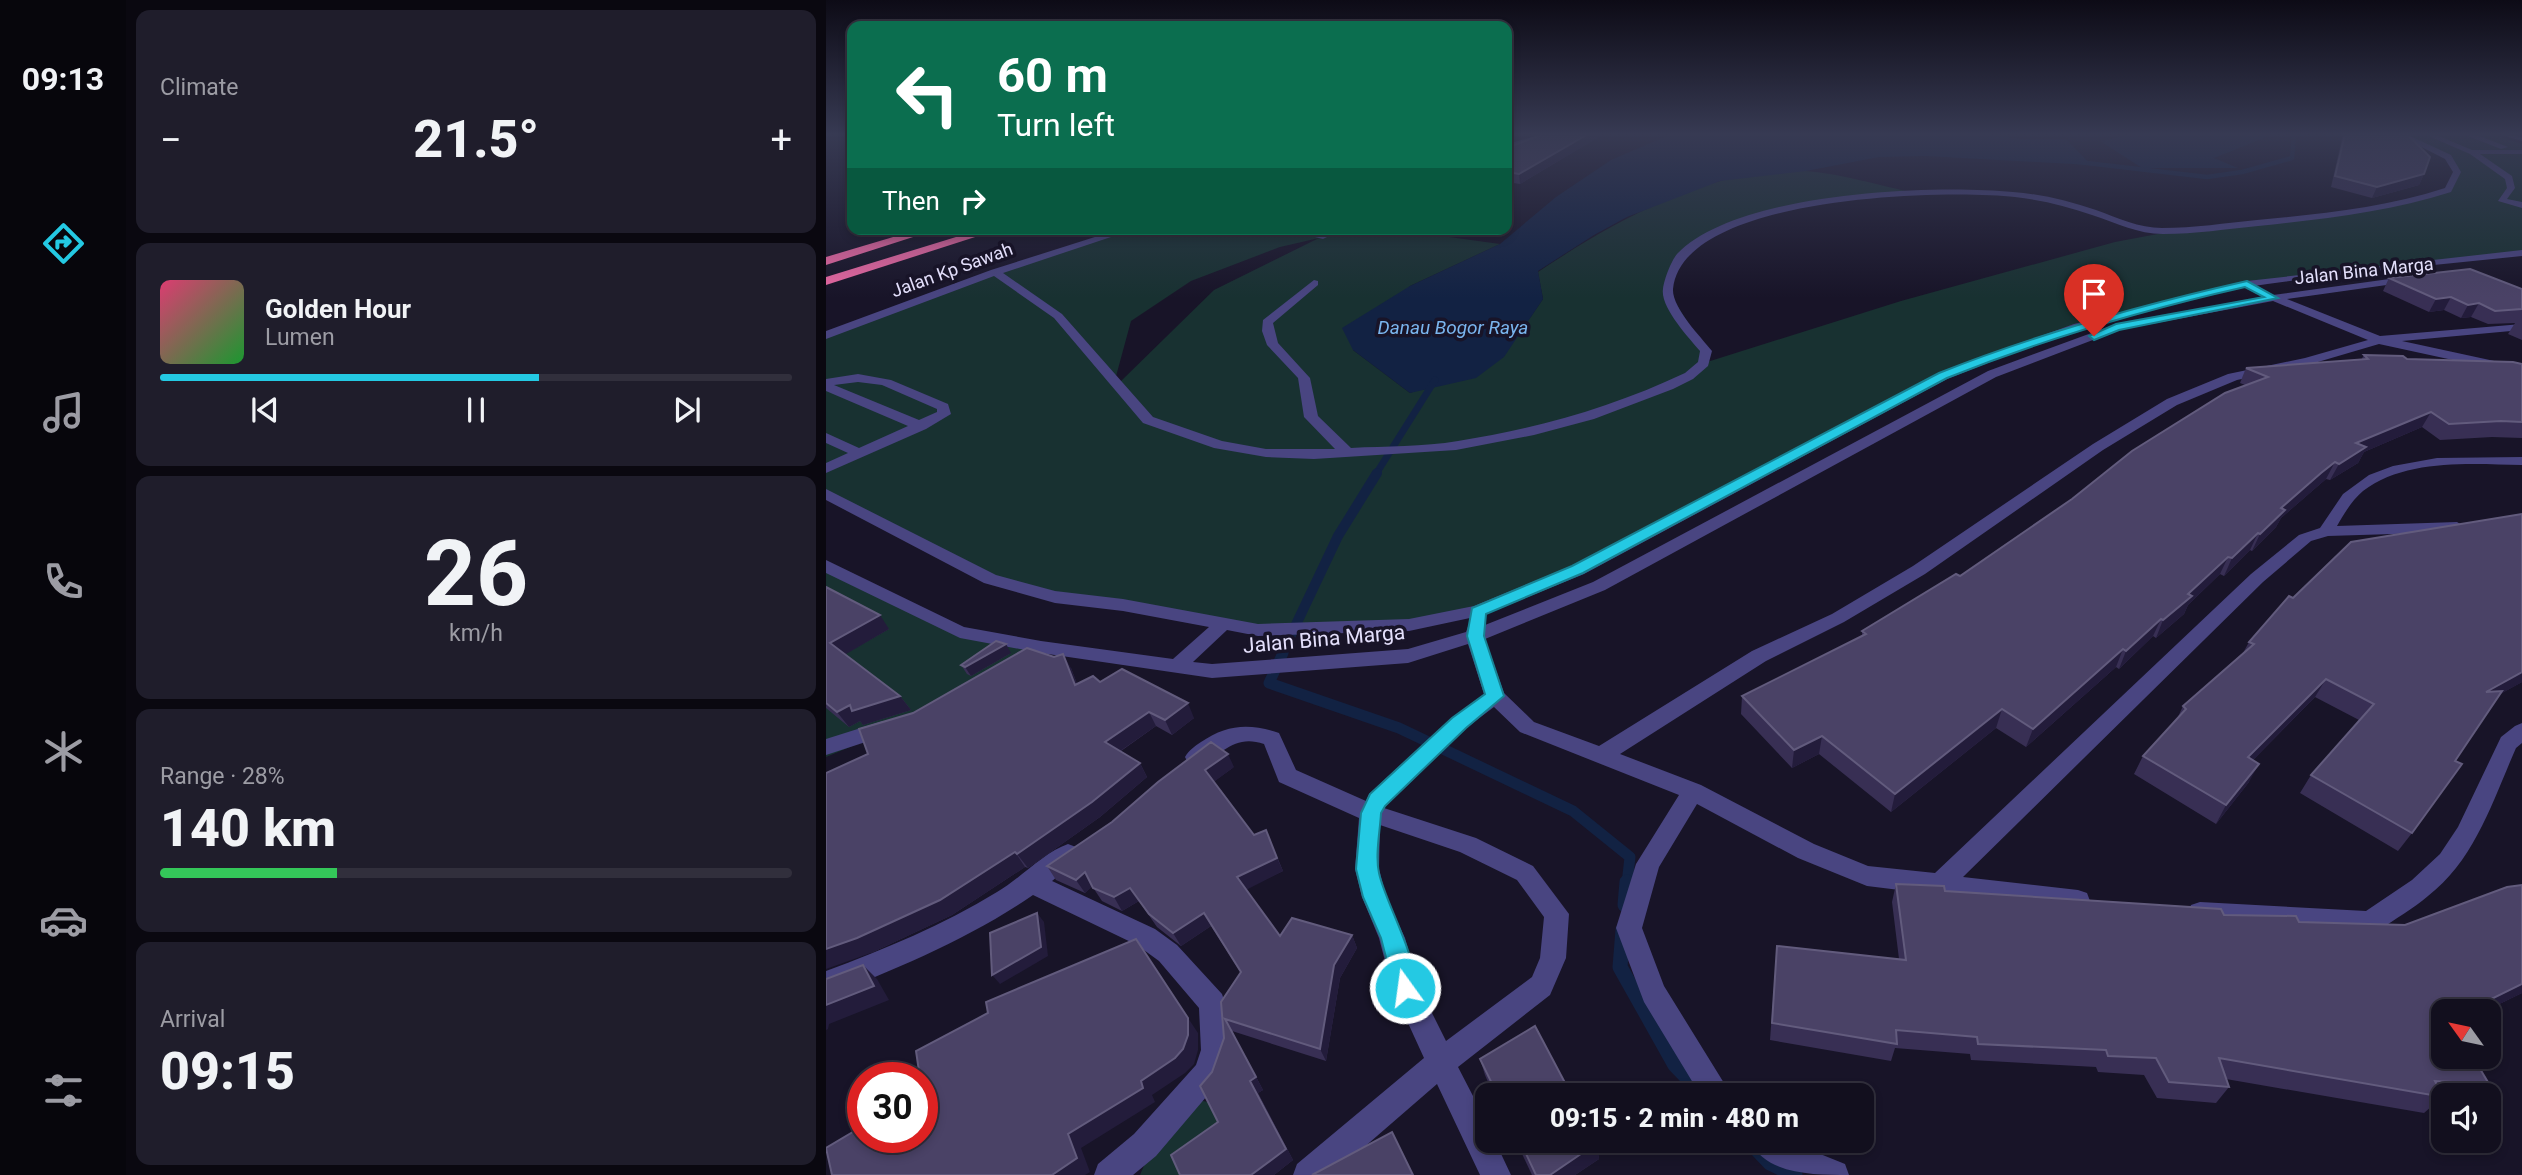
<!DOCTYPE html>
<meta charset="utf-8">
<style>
body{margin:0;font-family:Roboto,sans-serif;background:#1f1d2b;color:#f1f3f6;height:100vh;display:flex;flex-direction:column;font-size:26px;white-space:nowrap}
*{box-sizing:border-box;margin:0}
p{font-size:23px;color:#9c9ca4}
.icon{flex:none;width:38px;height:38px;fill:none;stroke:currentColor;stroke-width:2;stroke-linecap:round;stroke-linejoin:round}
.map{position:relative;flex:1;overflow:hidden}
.side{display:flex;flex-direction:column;gap:10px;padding:10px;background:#0a0810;width:700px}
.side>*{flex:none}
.guide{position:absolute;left:21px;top:21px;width:665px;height:214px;border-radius:14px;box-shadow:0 4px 10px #0003,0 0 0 2px #312f3c;background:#0b6e4f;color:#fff;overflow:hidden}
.needle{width:46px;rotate:303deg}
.tools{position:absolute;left:1605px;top:999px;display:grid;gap:14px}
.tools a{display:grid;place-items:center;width:70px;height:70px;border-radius:14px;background:#120f1e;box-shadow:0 4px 10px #0003,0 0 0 2px #312f3c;font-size:35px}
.speed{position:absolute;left:21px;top:1062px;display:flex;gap:14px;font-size:35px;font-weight:700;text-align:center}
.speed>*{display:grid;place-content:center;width:91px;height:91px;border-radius:50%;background:#120f1e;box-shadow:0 4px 10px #0003,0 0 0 2px #312f3c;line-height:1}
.speed .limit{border:10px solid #d22;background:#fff;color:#111}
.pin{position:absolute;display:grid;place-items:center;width:60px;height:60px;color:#fff;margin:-72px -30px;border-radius:50% 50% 50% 0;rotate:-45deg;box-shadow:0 0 7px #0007}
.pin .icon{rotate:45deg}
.me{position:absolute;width:77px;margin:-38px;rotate:346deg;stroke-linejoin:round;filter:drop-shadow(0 0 5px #0008)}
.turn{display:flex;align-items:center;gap:24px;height:147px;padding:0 35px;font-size:32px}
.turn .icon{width:91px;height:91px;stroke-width:2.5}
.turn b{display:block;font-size:49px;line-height:60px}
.then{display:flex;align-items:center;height:66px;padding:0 35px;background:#0003;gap:14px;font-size:26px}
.big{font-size:52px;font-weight:800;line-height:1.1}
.side .tile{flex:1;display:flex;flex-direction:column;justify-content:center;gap:10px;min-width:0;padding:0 24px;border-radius:14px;background:#1f1d2b}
.side .dial{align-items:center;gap:0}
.dial b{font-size:91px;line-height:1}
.song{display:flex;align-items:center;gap:21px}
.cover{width:84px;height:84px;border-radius:10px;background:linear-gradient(135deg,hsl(340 70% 55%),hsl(130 70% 35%))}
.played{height:7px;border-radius:4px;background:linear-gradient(90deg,#24c9e3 60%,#312f3c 60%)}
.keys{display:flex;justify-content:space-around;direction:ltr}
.heat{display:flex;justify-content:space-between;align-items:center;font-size:38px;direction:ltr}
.charge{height:10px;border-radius:5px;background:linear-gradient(90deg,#34c759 28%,#312f3c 0)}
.trip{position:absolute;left:649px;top:1083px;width:399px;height:70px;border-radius:14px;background:#120f1e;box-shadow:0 4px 10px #0003,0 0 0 2px #312f3c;font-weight:800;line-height:70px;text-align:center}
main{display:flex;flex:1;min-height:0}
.dock{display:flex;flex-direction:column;width:126px;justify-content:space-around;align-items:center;background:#07060c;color:#9c9ca4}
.dock .icon{width:49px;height:49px}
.dock .selected{color:#24c9e3}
.dock b{font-size:32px;color:#f1f3f6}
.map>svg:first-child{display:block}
.green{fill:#183131;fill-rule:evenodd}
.water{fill:#122243}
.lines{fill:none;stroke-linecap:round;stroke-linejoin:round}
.stream-far4{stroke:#122243;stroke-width:4.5}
.stream-far3{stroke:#122243;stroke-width:7}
.stream-far2{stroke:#122243;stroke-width:10}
.stream-far1{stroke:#122243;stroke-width:11}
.stream{stroke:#122243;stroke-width:15}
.minor{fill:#494581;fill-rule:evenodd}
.highway{fill:#ec69a4;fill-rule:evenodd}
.wall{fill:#382f54}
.shaded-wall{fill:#231c3b}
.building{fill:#4a4266;stroke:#625b7d;stroke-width:2}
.route{fill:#24c9e3;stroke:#178394;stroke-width:2}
.labels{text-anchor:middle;stroke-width:7;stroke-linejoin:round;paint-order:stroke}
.far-street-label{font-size:18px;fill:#e3dffb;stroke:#181428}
.far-water-label{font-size:19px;font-style:italic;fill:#7ab5ee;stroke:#181428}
.street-label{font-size:21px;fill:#e3dffb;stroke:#181428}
</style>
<main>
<nav class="dock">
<b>09:13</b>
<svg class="icon selected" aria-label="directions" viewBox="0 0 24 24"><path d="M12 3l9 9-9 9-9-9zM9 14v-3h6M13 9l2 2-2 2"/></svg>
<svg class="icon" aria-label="music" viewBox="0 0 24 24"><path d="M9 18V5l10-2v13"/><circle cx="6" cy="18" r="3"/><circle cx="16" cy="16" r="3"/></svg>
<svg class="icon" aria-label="phone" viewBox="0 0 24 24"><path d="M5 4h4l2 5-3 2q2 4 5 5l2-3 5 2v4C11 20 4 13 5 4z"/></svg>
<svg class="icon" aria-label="climate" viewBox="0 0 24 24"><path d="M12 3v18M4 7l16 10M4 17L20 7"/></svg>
<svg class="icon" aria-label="car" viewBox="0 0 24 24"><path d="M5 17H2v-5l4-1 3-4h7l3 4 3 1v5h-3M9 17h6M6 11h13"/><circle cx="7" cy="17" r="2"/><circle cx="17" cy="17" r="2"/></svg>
<svg class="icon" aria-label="filters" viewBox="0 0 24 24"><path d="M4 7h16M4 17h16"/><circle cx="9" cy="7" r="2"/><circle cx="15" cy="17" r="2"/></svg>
</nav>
<section class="side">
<div class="tile"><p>Climate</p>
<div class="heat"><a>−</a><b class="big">21.5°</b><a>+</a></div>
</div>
<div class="tile">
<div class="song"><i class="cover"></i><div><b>Golden Hour</b><p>Lumen</p></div></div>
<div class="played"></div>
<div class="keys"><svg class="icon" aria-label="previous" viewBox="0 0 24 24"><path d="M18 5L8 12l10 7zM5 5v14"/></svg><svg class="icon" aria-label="pause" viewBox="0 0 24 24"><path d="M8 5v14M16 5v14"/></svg><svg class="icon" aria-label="next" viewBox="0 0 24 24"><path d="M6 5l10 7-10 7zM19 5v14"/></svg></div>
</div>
<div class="tile dial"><b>26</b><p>km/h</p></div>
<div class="tile"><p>Range · 28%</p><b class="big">140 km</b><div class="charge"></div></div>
<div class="tile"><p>Arrival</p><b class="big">09:15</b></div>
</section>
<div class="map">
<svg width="1696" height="1175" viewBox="0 0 1696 1175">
<rect width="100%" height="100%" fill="#181428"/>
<g class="green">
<path d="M1574 134H1666L1696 144V253L1421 284 1259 324 1117 376 846 521 652 611 583 625 432 630 164 579 0 495V335L169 272 305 229H565L674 244 584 286 527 350 584 393 677 357 717 299 712 272C787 222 886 166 979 171 1012 173 1056 186 1089 193L1021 198 900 224 852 257 842 291 880 351 878 363 1075 301 1289 242 1353 230 1502 216 1622 190 1631 172 1622 157ZM493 238 388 290 292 384 289 380 305 321 365 281 454 247Z"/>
<polygon points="0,565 142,633 215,647 89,720 0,757"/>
<polygon points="370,1099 385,1103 429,1175 314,1175 328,1142"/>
</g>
<g class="water">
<polygon points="845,134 1160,134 1193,139 1240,139 1265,165 1100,156 1053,157 980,171 894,181 801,217 768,235 712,271 717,299 678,357 650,378 584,393 527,350 516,328 584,286 674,244 730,197 785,160"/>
<polygon points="1310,134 1437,134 1438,138 1388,158 1412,168 1316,168 1274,141"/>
</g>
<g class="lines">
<polyline class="stream-far4" points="1252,162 1381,177 1416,172 1466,158 1468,135 1475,134"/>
<polyline class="stream-far3" points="550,474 609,380"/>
<polyline class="stream-far2" points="456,654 512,536 551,473"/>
<polyline class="stream-far1" points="457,653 443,683 573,728 747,811 804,857 801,884"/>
<g class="stream">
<polyline points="799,905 801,882"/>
<polyline points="797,930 794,967 849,1065 876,1093"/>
<polyline points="923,1141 944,1163 969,1175"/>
</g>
<g class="minor">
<polygon points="717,134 729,134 681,148 681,144"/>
<path d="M1570 134H1580L1625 155 1635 172 1625 192C1562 212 1498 219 1432 226 1401 229 1369 234 1337 234 1312 234 1290 223 1266 215 1241 206 1215 200 1189 197 1119 189 856 195 847 289 846 308 875 337 886 351L882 366 867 379 847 389 768 419 708 435 630 450 488 459 440 457 388 448 317 423 228 318 168 276 0 339V331L165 270 294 229H309L177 273 236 314 327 417 396 441 440 449H509L478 417 472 378 441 345 436 331 437 320 488 280 492 281V285L447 323 452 343 484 378 492 416 525 448C560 446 597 447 632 441 710 429 787 407 859 373L872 362 874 351C863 338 834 307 837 289 838 280 845 261 851 254 910 192 1106 184 1187 192 1215 194 1243 201 1270 210 1292 218 1313 228 1336 228 1368 228 1400 223 1431 220 1495 214 1557 208 1619 188L1627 172 1619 159Z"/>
<polygon points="1598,134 1608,134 1646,150 1696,150 1696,154 1654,154 1686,176 1689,188 1681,199 1696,202 1696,208 1672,201 1681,188 1679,179 1644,154"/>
<polygon points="1637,134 1648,134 1682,147 1675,149"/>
<polygon points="1678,134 1696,137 1696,141 1679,136"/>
<polygon points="504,229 517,229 497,239 489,237"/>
<path d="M1696 250V256C1605 266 1512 273 1421 287 1318 304 1217 340 1121 379L758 574 658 615 583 631 432 636 401 630 367 662 386 664 582 649 640 632 644 621 650 619 659 625 767 582 1162 371 1290 324 1447 295 1585 276 1590 279 1589 281 1461 299 1554 336 1696 324V330L1576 341 1696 367V375L1553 344 1485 364 1411 380 1351 405 1277 450 1099 574 1018 622 940 661 794 754 875 785 988 844 1042 866 1109 873 1425 574 1473 535 1494 528 1517 494 1543 475 1567 466 1611 458 1696 457V465C1646 464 1580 458 1537 491 1526 500 1518 514 1511 526L1631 522 1639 527 1631 532 1502 536 1485 541 1437 582 1137 877 1252 890 1261 893 1264 901 1261 909 1252 912 1041 886 972 858 871 804 833 867 816 928 838 986 906 1096H875L818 1002 790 928 810 864 853 795 694 732 668 707 640 728 558 808 650 838 707 866 743 914 740 958 724 995 632 1067 662 1125V1141H669L685 1175H654L611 1084 506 1175H467L471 1164 598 1058 566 988 553 938 536 897 529 869 533 818 453 782 438 744C407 733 396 757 370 765L362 763 359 757C363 750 369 746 375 742 401 724 424 723 453 733L470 770 540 801 543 794 626 718 658 694 642 644 582 663 386 678 215 653 134 638 0 573V560L138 627 215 641 347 659 383 627 297 611 229 603 158 583 0 500V489L170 575 229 591 297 599 432 624 583 619 648 606 746 566 1113 373 1248 324 1421 281ZM1447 301 1542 340 1479 358 1402 374 1341 399 1267 444 1087 566 1006 614 926 651 773 746 708 722 678 693 659 639 779 590 1170 377 1293 330ZM554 825 634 852 691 880 718 917 714 958 706 977 620 1041 592 985 579 938 560 897 553 869Z"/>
<path d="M32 374 65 380 122 404 125 414 100 429 0 473V463L22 453 0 443V433L33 448 82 426 0 391V379ZM32 382 56 385 111 409V412L93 420 8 385Z"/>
<polygon points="57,721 64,724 67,729 64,734 0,755 0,739"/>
<path d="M1696 723V743L1690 748C1667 800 1649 860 1602 896 1587 909 1569 919 1553 930L1544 933 1374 924 1365 921 1362 913 1365 905 1374 902 1540 911 1586 880 1614 854 1632 827 1675 737 1689 726Z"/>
<path d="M242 844 250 847 254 854 250 861 226 881 329 929 351 945 396 994 399 1003 403 1050 392 1083 330 1156 307 1175H268L272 1164 308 1134 370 1065 375 1050 373 1008 333 961 311 945 207 895C143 939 72 968 0 997V971C59 949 117 925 171 892 194 879 218 852 242 844Z"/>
<path d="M924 1141H962L1019 1164 1023 1175C988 1175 940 1175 924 1141Z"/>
</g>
<g class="highway">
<polygon points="94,229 112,229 0,265 0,257"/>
<polygon points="156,229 174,229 0,285 0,277"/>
</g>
</g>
<g class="wall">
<polygon points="1517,134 1581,134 1598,174 1593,185 1546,198 1505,187"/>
<polygon points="776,135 694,184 681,182 681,148"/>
<polygon points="1563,278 1696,289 1696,340 1682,334 1689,323 1662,324 1645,317 1635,318 1618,310 1603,312 1557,291"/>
<polygon points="1538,355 1581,359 1696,364 1696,438 1666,437 1614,440 1596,427 1538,452 1532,463 1504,480 1500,479 1455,518 1450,527 1426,551 1424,550 1398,576 1394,574 1362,605 1358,614 1330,638 1327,636 1293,669 1290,667 1200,747 1170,728 1065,812 993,754 966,768 915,714 916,696 1036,636 1036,631 1134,576 1419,385 1414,383 1420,368 1535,360"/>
<polygon points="0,587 63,629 19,654 74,696 85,710 37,725 34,721 23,727 0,708"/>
<polygon points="1423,642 1696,682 1674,694 1629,761 1586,833 1572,851 1474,793 1485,775 1533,720 1489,697 1427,760 1423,782 1390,824 1308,774 1317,756 1351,719 1357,706 1417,653"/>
<polygon points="185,653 145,676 141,674 135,665"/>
<polygon points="245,668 251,684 274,682 368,718 346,735 330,726 295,751 314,763 321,777 274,817 202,868 199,867 126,915 45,953"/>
<polygon points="408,767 387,782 428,835 440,830 457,871 420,889 454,936 526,935 531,948 514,978 500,1061 406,1031 437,1090 432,1093 467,1160 448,1175 354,1175 392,1122 386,1072 398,1038 395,1002 415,973 385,926 355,946 331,927 313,901 296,911 276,901 266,886 259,893 230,880 221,866"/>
<polygon points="1070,884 1119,891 1473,922 1579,925 1695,885 1696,884 1696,993 1657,1012 1617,1012 1663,1084 1649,1096 1617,1096 1617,1099 1614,1099 1598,1113 1400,1079 1403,1087 1390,1103 1331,1098 1318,1075 1272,1072 1270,1067 1145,1060 1144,1054 1069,1048 1065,1061 944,1040 951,946 1073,959 1066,902"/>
<polygon points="654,1059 746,1096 668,1096 659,1075"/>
<polygon points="690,1141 770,1141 773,1159 749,1175 706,1175"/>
</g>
<g class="shaded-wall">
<polygon points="762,134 776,134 776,135 694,184 693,174"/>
<polygon points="1598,174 1593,185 1546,198 1551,187"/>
<polygon points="1625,297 1618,310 1603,312 1610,299"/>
<polygon points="1653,303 1645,317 1635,318 1642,305"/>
<polygon points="1605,412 1596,427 1538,452 1532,463 1504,480 1513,464 1530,443"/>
<polygon points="1509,462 1500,479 1455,518 1450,527 1426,551 1434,534 1455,508"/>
<polygon points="1432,533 1424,550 1398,576 1406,558"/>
<polygon points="1402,557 1394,574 1362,605 1358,614 1330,638 1337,620 1362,594"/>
<polygon points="54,615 63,629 15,657 4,643"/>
<polygon points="1335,619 1327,636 1293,669 1300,651"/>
<polygon points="180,644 185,653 145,676 139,667"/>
<polygon points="1297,649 1290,667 1200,747 1207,729"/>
<polygon points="237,654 245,668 257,699 249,685"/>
<polygon points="1696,672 1696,682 1646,710 1660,692"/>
<polygon points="1500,679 1489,697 1411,776 1422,757"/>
<polygon points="74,696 85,710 37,725 34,721 23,727 11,712 24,705"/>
<polygon points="362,703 368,718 346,735 339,720"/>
<polygon points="1176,709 1170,728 1065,812 1069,794"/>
<polygon points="323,712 330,726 287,756 279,742"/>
<polygon points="996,736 993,754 966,768 968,750"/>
<polygon points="402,754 408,767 385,784 379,770"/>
<polygon points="314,763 321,777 274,817 202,868 191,854"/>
<polygon points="1433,764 1423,782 1390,824 1400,805"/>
<polygon points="189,852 199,867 126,915 45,953 0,969 0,949"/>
<polygon points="451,858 457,871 418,891 411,877"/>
<polygon points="259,872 268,885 259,893 250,880"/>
<polygon points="304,888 313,901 296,911 288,897"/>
<polygon points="211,913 218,922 222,956 174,984 166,975"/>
<polygon points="378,913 385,926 355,946 347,933"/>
<polygon points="526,935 531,948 514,978 500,1061 494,1049 508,965"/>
<polygon points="37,965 51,979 63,1000 3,1024 2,1029 0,1030 0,1005"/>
<polygon points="1696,984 1696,993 1657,1012 1639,1012"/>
<polygon points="362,1018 372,1033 372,1050 368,1064 359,1073 326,1095 329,1102 255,1148 264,1172 259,1175 226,1175 242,1134 315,1081"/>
<polygon points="399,1019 437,1090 432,1093 467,1160 448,1175 425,1175 424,1081"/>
<polygon points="771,1143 773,1159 749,1175 724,1175"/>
</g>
<g class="building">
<polygon points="717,134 762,134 693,174 681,172 681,148"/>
<polygon points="1519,134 1581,134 1604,157 1598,174 1551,187 1509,176"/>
<polygon points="1644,269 1696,289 1696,309 1669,311 1653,303 1642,305 1625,297 1610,299 1563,278"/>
<polygon points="1538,355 1577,356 1581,359 1687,362 1696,364 1696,422 1675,421 1623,424 1605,412 1530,443 1540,447 1513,464 1509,462 1495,473 1455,508 1459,510 1434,534 1432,533 1406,558 1402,557 1362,594 1366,596 1337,620 1335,619 1300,651 1297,649 1207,729 1176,709 1069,794 996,736 968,750 916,696 1040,634 1036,631 1130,574 1134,576 1246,499 1306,451 1399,393 1442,377 1420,368 1542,359"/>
<polygon points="1696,514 1696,672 1660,692 1676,691 1629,761 1636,764 1586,833 1485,775 1548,704 1500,679 1422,757 1433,764 1400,805 1317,756 1360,709 1357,706 1428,644 1423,642 1463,596 1467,598 1525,542"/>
<polygon points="0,587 54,615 4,643 74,696 26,711 24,705 11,712 0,703"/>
<polygon points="170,641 180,644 139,667 135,665"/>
<polygon points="201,648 228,657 237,654 249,685 267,676 274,682 296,669 362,703 339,720 323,712 279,742 314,763 266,802 191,854 189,852 114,900 31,938 0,949 0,773 42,754 33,729 87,713"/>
<polygon points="385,742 402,754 379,770 428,835 440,830 451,858 411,877 454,936 466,918 526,935 508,965 494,1049 399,1019 430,1077 424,1081 460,1149 425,1175 354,1175 345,1155 392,1122 374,1086 386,1072 398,1038 395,1002 415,972 378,913 347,933 323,914 304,888 288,897 267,888 259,872 250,880 221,866 286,822 332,782"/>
<polygon points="1070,884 1118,886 1119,891 1395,909 1398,915 1470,916 1473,922 1579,925 1681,887 1696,885 1696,984 1639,1012 1617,1012 1617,1057 1647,1057 1663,1084 1609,1081 1617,1097 1393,1058 1403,1087 1343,1082 1330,1058 1282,1056 1280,1050 1152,1044 1151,1037 1070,1030 1071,1044 946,1023 951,946 1080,960"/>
<polygon points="211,913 215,947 166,975 164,933"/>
<polygon points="310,939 362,1018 362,1035 357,1049 349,1058 315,1081 317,1088 242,1134 251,1158 226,1175 6,1175 0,1148 37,1126 37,1138 96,1138 96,1078 94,1078 90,1051 162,1013 160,1002"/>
<polygon points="37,965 48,986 0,1005 0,979"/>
<polygon points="709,1026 746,1096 672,1096 654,1059"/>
<polygon points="566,1132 587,1175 486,1175"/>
<polygon points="694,1141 770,1141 771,1143 724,1175 710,1175"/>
</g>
<linearGradient id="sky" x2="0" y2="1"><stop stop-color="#0d0b16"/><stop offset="0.45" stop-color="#373a53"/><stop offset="1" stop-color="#373a53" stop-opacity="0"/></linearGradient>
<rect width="1696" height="298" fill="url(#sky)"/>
<path class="route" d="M1421 281 1452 298 1293 330 1268 340 1263 336 1290 324 1438 297 1419 287C1317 310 1218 339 1121 378L757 573 660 614 658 636 678 696 640 728 559 806 555 813C554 832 549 855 553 873 559 903 599 970 587 996L579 999 570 996 555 938 537 897 530 869 535 813 544 794 626 718 659 694 641 636 646 608 746 566 1113 373C1213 333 1315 305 1421 281Z"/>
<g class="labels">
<g class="far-street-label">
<text transform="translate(126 270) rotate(-20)" y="6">Jalan Kp Sawah</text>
<text transform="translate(1538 271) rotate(-6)" y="6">Jalan Bina Marga</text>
</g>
<g class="far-water-label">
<text x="627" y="334">Danau Bogor Raya</text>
</g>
<g class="street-label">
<text transform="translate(498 639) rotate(-5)" y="7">Jalan Bina Marga</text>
</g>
</g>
</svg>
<div class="tools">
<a><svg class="needle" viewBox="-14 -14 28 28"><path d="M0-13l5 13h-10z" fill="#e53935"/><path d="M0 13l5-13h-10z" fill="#9c9ca4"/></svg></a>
<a><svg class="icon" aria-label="sound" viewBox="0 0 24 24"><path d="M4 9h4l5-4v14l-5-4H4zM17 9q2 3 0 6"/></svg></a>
</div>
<div class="speed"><div class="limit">30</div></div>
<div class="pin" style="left:1268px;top:336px;background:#d93025"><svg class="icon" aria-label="arrive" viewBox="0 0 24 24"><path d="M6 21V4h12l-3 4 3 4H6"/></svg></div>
<svg class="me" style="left:579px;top:988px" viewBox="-20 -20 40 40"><circle r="17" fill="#24c9e3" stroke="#fff" stroke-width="3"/><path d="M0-11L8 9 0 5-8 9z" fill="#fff"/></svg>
<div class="trip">09:15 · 2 min · 480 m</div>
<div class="guide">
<div class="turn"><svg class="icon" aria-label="left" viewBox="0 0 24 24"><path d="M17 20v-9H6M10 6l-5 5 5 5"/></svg><div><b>60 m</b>Turn left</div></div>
<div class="then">Then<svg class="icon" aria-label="right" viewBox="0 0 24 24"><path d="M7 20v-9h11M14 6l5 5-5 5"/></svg></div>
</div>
</div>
</main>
